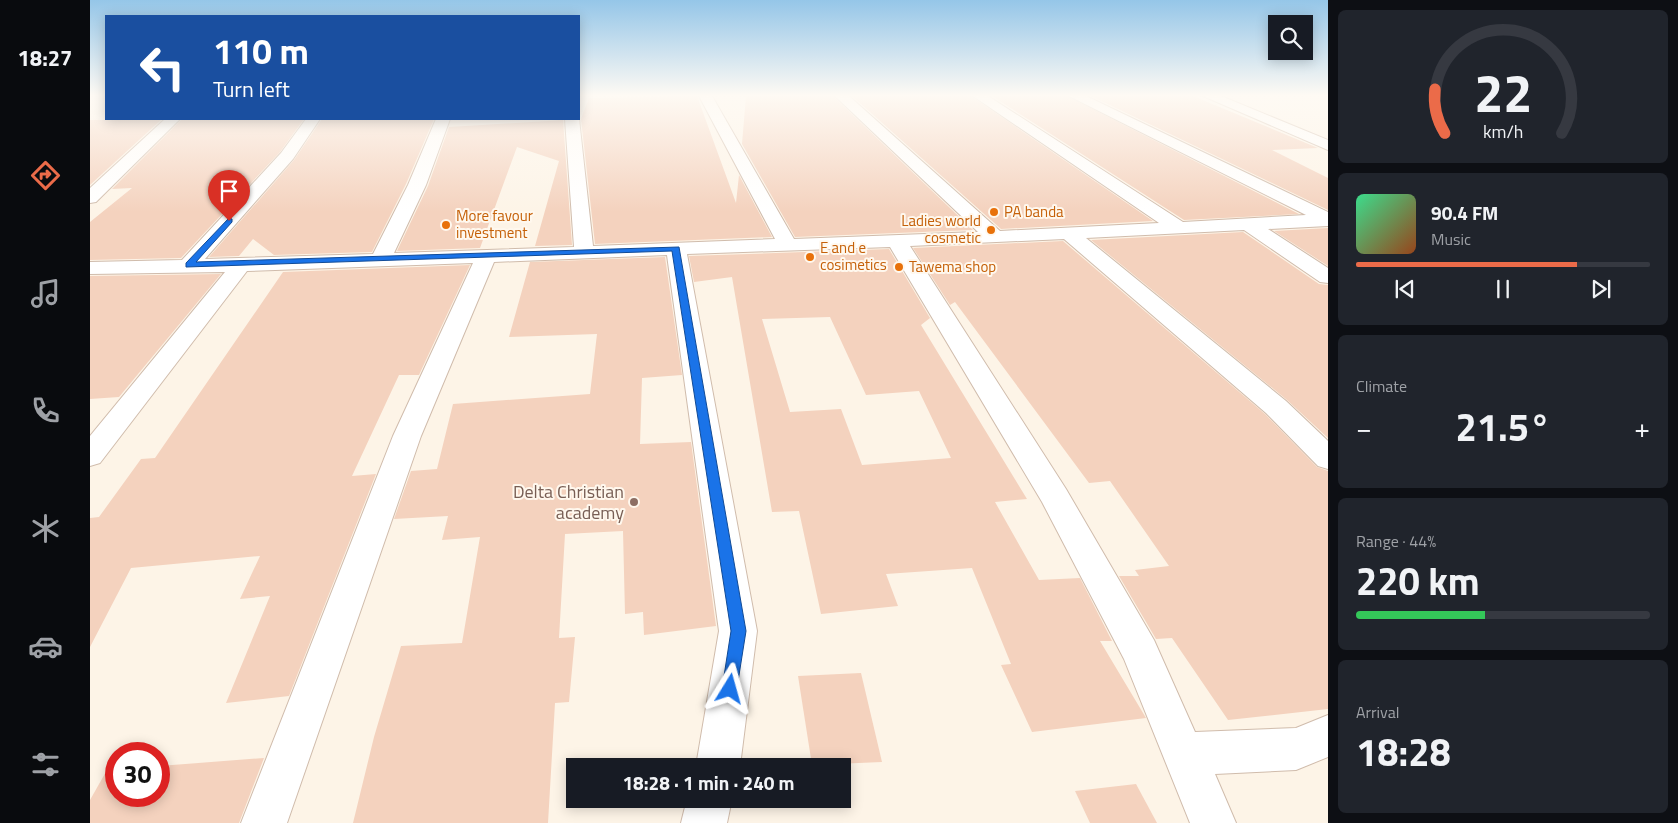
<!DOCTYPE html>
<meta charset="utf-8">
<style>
body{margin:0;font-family:"Titillium Web",sans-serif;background:#20242c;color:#f1f3f6;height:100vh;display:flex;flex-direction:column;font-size:19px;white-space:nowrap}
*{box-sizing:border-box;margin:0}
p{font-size:16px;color:#9ea1a6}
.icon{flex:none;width:28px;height:28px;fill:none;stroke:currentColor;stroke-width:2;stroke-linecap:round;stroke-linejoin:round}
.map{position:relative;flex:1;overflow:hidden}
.drawer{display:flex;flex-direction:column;gap:10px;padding:10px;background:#0d0f14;width:350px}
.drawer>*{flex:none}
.guide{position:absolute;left:15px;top:15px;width:475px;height:105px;border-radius:0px;box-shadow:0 2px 12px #0003;background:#1a4fa0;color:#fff;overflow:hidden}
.tools{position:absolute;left:1178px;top:15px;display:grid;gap:10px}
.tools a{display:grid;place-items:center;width:45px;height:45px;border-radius:0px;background:#171b24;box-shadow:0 2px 12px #0003;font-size:25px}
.speed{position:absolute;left:15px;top:742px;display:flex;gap:10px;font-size:25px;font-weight:700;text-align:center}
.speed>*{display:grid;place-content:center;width:65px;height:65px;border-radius:50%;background:#171b24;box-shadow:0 2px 12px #0003;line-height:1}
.speed .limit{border:8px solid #d22;background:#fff;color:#111}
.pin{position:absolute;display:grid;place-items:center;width:42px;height:42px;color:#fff;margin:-51px -21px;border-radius:50% 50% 50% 0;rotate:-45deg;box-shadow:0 0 5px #0007}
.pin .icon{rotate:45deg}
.me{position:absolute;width:55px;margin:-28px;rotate:8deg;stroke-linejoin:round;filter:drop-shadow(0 0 4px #0008)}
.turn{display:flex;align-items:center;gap:18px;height:105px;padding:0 25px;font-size:22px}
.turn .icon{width:65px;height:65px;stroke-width:2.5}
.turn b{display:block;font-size:35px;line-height:42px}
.big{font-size:38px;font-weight:700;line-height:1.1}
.drawer .tile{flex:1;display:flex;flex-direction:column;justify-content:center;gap:8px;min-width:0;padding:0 18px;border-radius:8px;background:#20242c}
.drawer .dial{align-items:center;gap:0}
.dial svg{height:130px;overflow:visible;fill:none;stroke:#363941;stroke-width:7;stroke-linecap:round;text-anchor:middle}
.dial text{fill:#f1f3f6;stroke:none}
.song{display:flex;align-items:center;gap:15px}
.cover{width:60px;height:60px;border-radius:8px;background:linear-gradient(135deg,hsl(150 70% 55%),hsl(20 70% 35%))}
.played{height:5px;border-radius:2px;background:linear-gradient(90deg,#eb6b49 75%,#363941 75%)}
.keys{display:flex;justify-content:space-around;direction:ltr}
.heat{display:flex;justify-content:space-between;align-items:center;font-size:28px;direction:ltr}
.charge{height:8px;border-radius:4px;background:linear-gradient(90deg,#34c759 44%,#363941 0)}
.trip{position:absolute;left:476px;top:758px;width:285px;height:50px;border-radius:0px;background:#171b24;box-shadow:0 2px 12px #0003;font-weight:700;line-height:50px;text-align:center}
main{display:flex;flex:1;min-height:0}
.dock{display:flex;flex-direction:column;width:90px;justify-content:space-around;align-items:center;background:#090b0e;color:#9ea1a6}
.dock .icon{width:35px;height:35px}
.dock .on{color:#eb6b49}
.dock b{font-size:22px;color:#f1f3f6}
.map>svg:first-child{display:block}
.building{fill:#f4d2be;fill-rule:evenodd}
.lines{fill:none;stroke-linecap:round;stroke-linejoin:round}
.minor-casing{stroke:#d0bcac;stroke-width:2}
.minor{fill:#fff;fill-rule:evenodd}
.route{fill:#1a73e8;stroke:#114b97}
.food-dot{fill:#e8710a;stroke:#fff8ee;stroke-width:2}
.education-dot{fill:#8d6e63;stroke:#fff8ee;stroke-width:2}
.labels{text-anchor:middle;stroke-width:4;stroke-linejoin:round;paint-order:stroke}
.far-food-label{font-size:15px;fill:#c56008;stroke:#fff8ee;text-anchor:start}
.education-label{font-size:18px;fill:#785e54;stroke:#fff8ee;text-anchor:end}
</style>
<main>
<nav class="dock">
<b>18:27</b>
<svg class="icon on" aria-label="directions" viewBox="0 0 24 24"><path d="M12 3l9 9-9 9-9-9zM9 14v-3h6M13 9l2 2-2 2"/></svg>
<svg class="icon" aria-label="music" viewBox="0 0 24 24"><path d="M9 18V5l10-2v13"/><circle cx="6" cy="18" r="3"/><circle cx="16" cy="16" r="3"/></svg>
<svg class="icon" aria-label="phone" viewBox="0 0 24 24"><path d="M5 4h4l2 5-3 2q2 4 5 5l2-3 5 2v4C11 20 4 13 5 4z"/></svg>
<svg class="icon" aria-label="climate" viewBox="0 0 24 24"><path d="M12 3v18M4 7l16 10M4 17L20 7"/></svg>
<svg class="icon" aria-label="car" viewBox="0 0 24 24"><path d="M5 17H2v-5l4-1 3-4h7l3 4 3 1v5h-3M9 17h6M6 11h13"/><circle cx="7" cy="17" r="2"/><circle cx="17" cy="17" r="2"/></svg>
<svg class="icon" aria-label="filters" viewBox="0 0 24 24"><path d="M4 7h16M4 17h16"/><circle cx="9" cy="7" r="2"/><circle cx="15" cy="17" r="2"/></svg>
</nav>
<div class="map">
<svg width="1238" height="823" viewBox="0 0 1238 823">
<rect width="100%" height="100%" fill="#fdf4e7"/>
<g class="building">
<polygon points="607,96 646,203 649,175 682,237 505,244 491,119 499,98"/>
<polygon points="656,96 743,96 883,230 705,237 652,144"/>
<polygon points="762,96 881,96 1063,221 911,229"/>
<polygon points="902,96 977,96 1209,214 1094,220"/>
<polygon points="1001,96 1103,96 1228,148 1182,150 1238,178 1238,210"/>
<polygon points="72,119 0,185 0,120"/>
<polygon points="92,119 214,119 190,152 91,258 0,260 0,222 42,188 22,189"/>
<polygon points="232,119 344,119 316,184 282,252 184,255 163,239 149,256 119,257 204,160"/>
<polygon points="473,120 482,245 445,246 469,161 427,147 390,248 307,251 338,186 359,127"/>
<polygon points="1238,228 1238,266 1184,231"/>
<polygon points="1153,232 1229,284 1238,285 1238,438 1197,400 1001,240"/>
<polygon points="973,241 1175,414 1227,467 1238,471 1238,709 1138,720 1082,638 1066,639 1029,576 1049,576 1045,570 1079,566 1020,481 999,483 865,302 860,305 823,248"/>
<path d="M799 249 840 318 831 325 937 499 905 502 949 580 990 578 1022 641H1010L1056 718 942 732 911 665 921 664 882 568 796 574 808 606 731 614 709 511 682 512 642 277 604 282 599 256ZM740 317 776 395 829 391 861 458 772 465 751 409 700 412 672 319Z"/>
<polygon points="575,257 592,375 552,378 550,444 601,442 626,626 554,635 553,612 535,614 533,531 475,534 469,638 485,637 479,702 465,703 458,823 263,823 284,737 311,646 372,643 390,537 352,540 358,516 304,519 321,471 347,469 363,404 500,394 507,334 419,337 440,262"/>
<polygon points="380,265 329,375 309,375 262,476 286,474 199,696 136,703 180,596 150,599 170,556 41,568 0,647 0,518 9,517 51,459 65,458 193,272"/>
<polygon points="131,274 29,397 0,399 0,276"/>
<polygon points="771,673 792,762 722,765 708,676"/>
<polygon points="174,758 149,823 0,823 0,800 17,770 26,770 26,796 69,796 69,766"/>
<polygon points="1046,784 1067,823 1000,823 985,791"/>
</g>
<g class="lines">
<g class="minor-casing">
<g id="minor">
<polygon points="609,96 622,96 704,239 888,232 745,96 759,96 910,231 1069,223 883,96 898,96 1093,222 1216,215 979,96 996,96 1238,212 1238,226 1178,229 1238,268 1238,283 1230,282 1154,230 996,238 1196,401 1238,441 1238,469 1228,466 1176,413 974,239 820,246 976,489 1064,640 1105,732 1206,728 1238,715 1238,757 1206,770 1125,774 1146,823 1100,823 1034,659 952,502 800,247 597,254 667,631 650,766 606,766 629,631 577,255 404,262 331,436 197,823 151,823 303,436 383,263 157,271 10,463 0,466 0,436 135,272 0,274 0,262 92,260 191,153 216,119 230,119 203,159 115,259 283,254 318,185 346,119 360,119 336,185 304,253 484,247 475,119 489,119 503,246 685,239"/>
<polygon points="1113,96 1131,96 1238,140 1238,150"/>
<polygon points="75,119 90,119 6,202 0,203 0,188"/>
<polygon points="597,799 642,799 637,823 591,823"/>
</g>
</g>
<use href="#minor" class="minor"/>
</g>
<linearGradient id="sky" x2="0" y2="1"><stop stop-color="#95c6e8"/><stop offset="0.45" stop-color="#fefaf4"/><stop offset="1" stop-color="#fefaf4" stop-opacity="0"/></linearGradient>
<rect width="1238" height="212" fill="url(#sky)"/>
<polygon class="route" points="139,218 142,219 142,222 106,262 589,247 656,631 646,694 640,697 635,694 632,689 641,631 582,251 96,267 96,263"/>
<g class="food-dot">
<circle cx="904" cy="212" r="5"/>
<circle cx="356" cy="225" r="5"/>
<circle cx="901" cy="230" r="5"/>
<circle cx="720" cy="257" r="5"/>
<circle cx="809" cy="267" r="5"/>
</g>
<circle class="education-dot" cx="544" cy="502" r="5"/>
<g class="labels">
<g class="far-food-label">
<text x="914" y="217">PA banda</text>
<text x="366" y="221">More favour<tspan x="366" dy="17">investment</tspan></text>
<text x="891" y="226" text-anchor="end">Ladies world<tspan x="891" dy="17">cosmetic</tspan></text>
<text x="730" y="253">E and e<tspan x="730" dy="17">cosimetics</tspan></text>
<text x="819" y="272">Tawema shop</text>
</g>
<g class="education-label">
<text x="534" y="498">Delta Christian<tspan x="534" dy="21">academy</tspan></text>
</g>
</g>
</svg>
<div class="tools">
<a><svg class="icon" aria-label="search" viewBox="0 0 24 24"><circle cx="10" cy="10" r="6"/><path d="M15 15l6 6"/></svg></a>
</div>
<div class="speed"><div class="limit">30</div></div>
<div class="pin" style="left:139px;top:221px;background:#d93025"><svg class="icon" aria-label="arrive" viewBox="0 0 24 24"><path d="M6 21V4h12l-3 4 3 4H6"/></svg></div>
<svg class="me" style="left:640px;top:689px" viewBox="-20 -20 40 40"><path d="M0-17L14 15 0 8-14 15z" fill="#1a73e8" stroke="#fff" stroke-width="4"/></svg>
<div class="trip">18:28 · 1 min · 240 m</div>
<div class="guide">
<div class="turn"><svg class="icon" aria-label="left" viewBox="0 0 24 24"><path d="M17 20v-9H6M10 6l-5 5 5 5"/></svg><div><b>110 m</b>Turn left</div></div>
</div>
</div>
<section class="drawer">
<div class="tile dial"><svg viewBox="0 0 100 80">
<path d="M14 69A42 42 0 1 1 86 69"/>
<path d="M14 69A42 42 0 0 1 8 42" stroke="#eb6b49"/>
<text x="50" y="56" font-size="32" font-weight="700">22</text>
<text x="50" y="72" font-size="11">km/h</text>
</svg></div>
<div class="tile">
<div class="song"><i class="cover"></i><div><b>90.4 FM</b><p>Music</p></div></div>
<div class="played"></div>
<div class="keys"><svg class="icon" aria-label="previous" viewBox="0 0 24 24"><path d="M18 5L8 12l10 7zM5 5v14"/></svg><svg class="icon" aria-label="pause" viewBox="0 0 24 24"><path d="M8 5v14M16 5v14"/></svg><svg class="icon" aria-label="next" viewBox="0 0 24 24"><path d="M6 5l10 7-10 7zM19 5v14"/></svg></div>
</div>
<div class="tile"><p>Climate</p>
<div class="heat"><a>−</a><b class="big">21.5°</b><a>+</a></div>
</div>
<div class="tile"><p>Range · 44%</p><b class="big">220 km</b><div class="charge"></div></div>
<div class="tile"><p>Arrival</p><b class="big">18:28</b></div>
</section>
</main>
